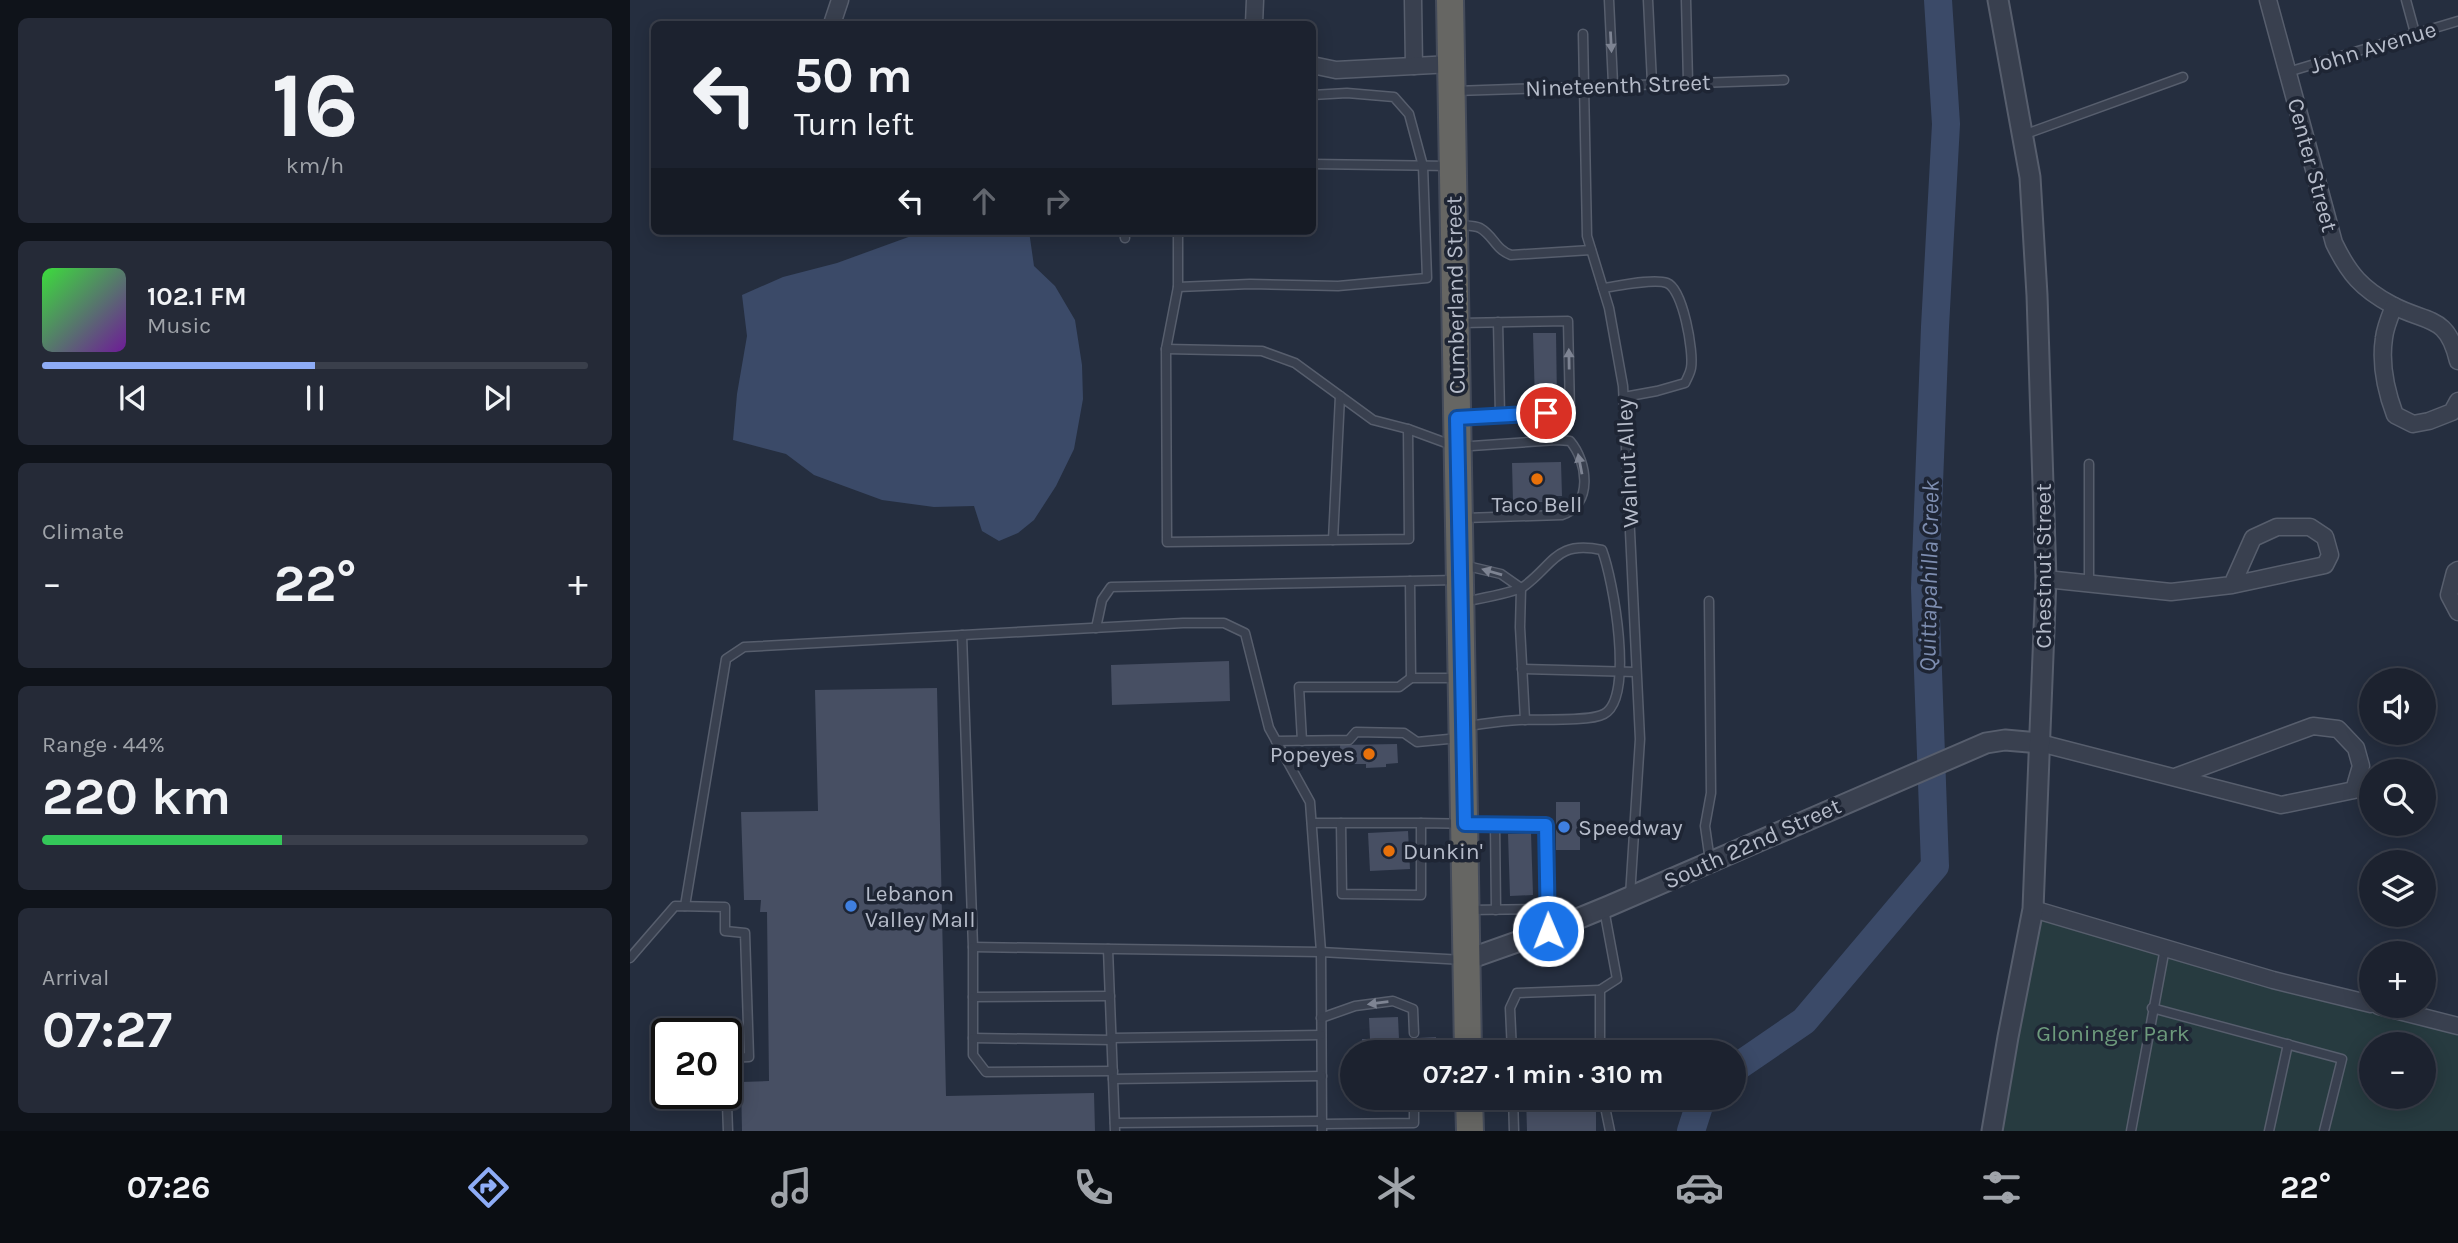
<!DOCTYPE html>
<meta charset="utf-8">
<style>
body{margin:0;font-family:Karla,sans-serif;background:#252a37;color:#f1f3f6;height:100vh;display:flex;flex-direction:column;font-size:26px;white-space:nowrap}
*{box-sizing:border-box;margin:0}
p{font-size:23px;color:#a0a4aa}
.icon{flex:none;width:38px;height:38px;fill:none;stroke:currentColor;stroke-width:2;stroke-linecap:round;stroke-linejoin:round}
.map{position:relative;flex:1;overflow:hidden}
.side{display:flex;flex-direction:column;gap:18px;padding:18px;background:#0f131a;width:630px}
.side>*{flex:none}
.top-card{position:absolute;left:21px;top:21px;width:665px;height:214px;border-radius:10px;box-shadow:0 4px 18px #0003,0 0 0 2px #3a3f4b;background:#1c222f;color:#f1f3f6;overflow:hidden}
.controls{position:absolute;left:1729px;top:668px;display:grid;gap:14px}
.controls a{display:grid;place-items:center;width:77px;height:77px;border-radius:50%;background:#1c222f;box-shadow:0 4px 18px #0003,0 0 0 2px #3a3f4b;font-size:35px}
.speed{position:absolute;left:21px;top:1018px;display:flex;gap:14px;font-size:35px;font-weight:700;text-align:center}
.speed>*{display:grid;place-content:center;width:91px;height:91px;border-radius:50%;background:#1c222f;box-shadow:0 4px 18px #0003,0 0 0 2px #3a3f4b;line-height:1}
.speed .limit{border:4px solid #111;border-radius:10px;background:#fff;color:#111}
.pin{position:absolute;display:grid;place-items:center;width:60px;height:60px;color:#fff;margin:-30px;border:4px solid #fff;border-radius:50%;box-shadow:0 2px 7px #0007}
.me{position:absolute;width:77px;margin:-38px;rotate:359deg;stroke-linejoin:round;filter:drop-shadow(0 0 5px #0008)}
.turn{display:flex;align-items:center;gap:24px;height:147px;padding:0 28px;font-size:32px}
.turn .icon{width:91px;height:91px;stroke-width:2.5}
.turn b{display:block;font-size:49px;line-height:60px}
.lanes{display:flex;align-items:center;height:66px;padding:0 28px;background:#0003;justify-content:center;gap:35px;direction:ltr}
.lanes .off{opacity:.35}
.big{font-size:52px;font-weight:700;line-height:1.1}
.side .card{flex:1;display:flex;flex-direction:column;justify-content:center;gap:10px;min-width:0;padding:0 24px;border-radius:10px;background:#252a37}
.side .dial{align-items:center;gap:0}
.dial b{font-size:91px;line-height:1}
.song{display:flex;align-items:center;gap:21px}
.cover{width:84px;height:84px;border-radius:10px;background:linear-gradient(135deg,hsl(120 70% 55%),hsl(280 70% 35%))}
.played{height:7px;border-radius:4px;background:linear-gradient(90deg,#8eacf6 50%,#3a3f4b 50%)}
.keys{display:flex;justify-content:space-around;direction:ltr}
.heat{display:flex;justify-content:space-between;align-items:center;font-size:38px;direction:ltr}
.charge{height:10px;border-radius:5px;background:linear-gradient(90deg,#34c759 44%,#3a3f4b 0)}
.trip{position:absolute;left:710px;top:1040px;width:406px;height:70px;border-radius:35px;background:#1c222f;box-shadow:0 4px 18px #0003,0 0 0 2px #3a3f4b;font-weight:700;line-height:70px;text-align:center}
.tabs{display:flex;height:112px;justify-content:space-around;align-items:center;background:#0b0e13;color:#a0a4aa}
.tabs .icon{width:49px;height:49px}
.tabs .active{color:#8eacf6}
.tabs b{font-size:32px;color:#f1f3f6}
main{display:flex;flex:1;min-height:0}
.map>svg:first-child{display:block}
.green{fill:#273b40;fill-rule:evenodd}
.water{fill:#3b4a68}
.lines{fill:none;stroke-linecap:round;stroke-linejoin:round}
.river{stroke:#3b4a68;stroke-width:28}
.building{fill:#474f63}
.service-casing{stroke:#575e6d;stroke-width:11}
.minor-casing{stroke:#575e6d;stroke-width:19}
.tertiary-casing{stroke:#575e6d;stroke-width:23}
.trunk-casing{stroke:#444b5a;stroke-width:30}
.service{stroke:#39404f;stroke-width:8}
.minor{stroke:#39404f;stroke-width:16}
.tertiary{stroke:#39404f;stroke-width:19}
.trunk{stroke:#666663;stroke-width:26}
.oneway{fill:#7e8493}
.route-casing{stroke:#114b97;stroke-width:18}
.route{stroke:#1a73e8;stroke-width:12}
.food-dot{fill:#e8710a;stroke:#1e2534;stroke-width:2.5}
.shop-dot{fill:#3f7fe0;stroke:#1e2534;stroke-width:2.5}
.labels{text-anchor:middle;stroke-width:7;stroke-linejoin:round;paint-order:stroke}
.street-label{font-size:23px;fill:#b6bcca;stroke:#1e2534}
.poi-label{font-size:23px;fill:#b6bcca;stroke:#1e2534;text-anchor:start}
.park-label{font-size:23px;fill:#6d9a7c;stroke:#1e2534}
.water-label{font-size:24px;font-style:italic;fill:#7e8eb1;stroke:#1e2534}
</style>
<main>
<section class="side">
<div class="card dial"><b>16</b><p>km/h</p></div>
<div class="card">
<div class="song"><i class="cover"></i><div><b>102.1 FM</b><p>Music</p></div></div>
<div class="played"></div>
<div class="keys"><svg class="icon" aria-label="previous" viewBox="0 0 24 24"><path d="M18 5L8 12l10 7zM5 5v14"/></svg><svg class="icon" aria-label="pause" viewBox="0 0 24 24"><path d="M8 5v14M16 5v14"/></svg><svg class="icon" aria-label="next" viewBox="0 0 24 24"><path d="M6 5l10 7-10 7zM19 5v14"/></svg></div>
</div>
<div class="card"><p>Climate</p>
<div class="heat"><a>−</a><b class="big">22°</b><a>+</a></div>
</div>
<div class="card"><p>Range · 44%</p><b class="big">220 km</b><div class="charge"></div></div>
<div class="card"><p>Arrival</p><b class="big">07:27</b></div>
</section>
<div class="map">
<svg width="1828" height="1131" viewBox="0 0 1828 1131">
<rect width="100%" height="100%" fill="#252e3f"/>
<path class="green" d="M1403 909 1828 1025V1131H1366ZM1741 1045H1794V1097H1741Z"/>
<polygon class="water" points="295,231 399,231 404,266 425,286 445,320 452,365 453,399 444,449 426,486 404,520 388,533 369,541 352,531 344,506 304,507 252,500 184,475 156,454 103,440 107,394 117,336 112,295 153,277 207,263"/>
<g class="lines">
<g class="river">
<polyline points="1104,1069 1174,1021 1305,866 1295,588 1305,327 1316,124 1308,0"/>
<polyline points="1061,1131 1072,1097"/>
</g>
</g>
<g class="building">
<polygon points="903,333 926,333 927,401 905,402"/>
<polygon points="931,462 932,496 919,496 919,502 883,502 882,463"/>
<polygon points="599,661 600,701 482,705 481,665"/>
<polygon points="307,688 316,1096 464,1093 465,1131 112,1131 111,1082 139,1081 137,912 130,912 131,900 114,900 111,812 188,811 185,690"/>
<polygon points="767,744 768,763 756,764 756,767 736,768 736,764 711,764 710,745"/>
<rect x="926" y="802" width="24" height="48"/>
<polygon points="778,831 780,869 740,871 738,833"/>
<polygon points="901,833 903,895 880,896 878,834"/>
<polygon points="768,1017 769,1039 806,1037 806,1052 733,1052 732,1039 740,1039 739,1018"/>
<polygon points="964,1048 964,1052 919,1052 919,1049"/>
<polygon points="896,1097 966,1097 966,1131 897,1131"/>
</g>
<g class="lines">
<g class="service-casing">
<g id="service">
<polyline points="979,0 983,84"/>
<polyline points="1018,0 1022,83"/>
<polyline points="1056,0 1058,82"/>
<polyline points="1776,0 1785,33"/>
<polyline points="953,34 957,236 979,308 993,386 1010,739 1000,896"/>
<polyline points="1658,72 1828,21"/>
<polyline points="825,91 1154,80"/>
<polyline points="1393,135 1553,77"/>
<polyline points="682,164 820,166"/>
<path d="M827 225C834 226 844 225 850 228 864 236 865 249 881 255L961 250"/>
<polyline points="494,231 495,238"/>
<path d="M548 231V287L536 349 537 542 779 539 778 429 827 447 927 440 940 441C958 462 963 505 932 515L834 518"/>
<polyline points="548,287 620,284 708,286 797,278 793,166 779,114 764,97 717,93 682,95"/>
<path d="M973 288C988 286 1024 278 1037 283 1053 289 1064 352 1061 368 1060 374 1057 378 1055 383L1027 391 994 397"/>
<polyline points="868,322 870,415"/>
<polyline points="536,349 632,351 665,363 743,420 778,429"/>
<polyline points="830,417 940,412 938,321 831,323"/>
<polyline points="703,540 710,396"/>
<polyline points="833,565 871,574 891,588"/>
<polyline points="826,580 780,581 781,678 828,678"/>
<polyline points="1459,583 1459,464"/>
<polyline points="891,588 890,627 895,720"/>
<polyline points="1079,601 1081,793 1075,826 1080,861"/>
<path d="M834 602C847 599 883 593 893 587 924 565 925 540 972 550 983 579 1005 698 974 714 959 722 909 719 889 720 871 721 853 724 836 726"/>
<polyline points="466,628 472,600 481,587 780,581"/>
<polyline points="332,635 343,947 343,1055 356,1072 483,1071"/>
<polyline points="892,669 1006,672"/>
<polyline points="646,741 719,740 726,732 774,733 787,742 829,738"/>
<polyline points="672,741 669,687 769,687 781,678"/>
<polyline points="682,823 711,823 712,894 791,895 791,823 916,825 918,929"/>
<polyline points="711,823 791,823"/>
<polyline points="865,825 866,910"/>
<polyline points="55,906 96,659 114,647 553,623 594,623 615,633 639,728 680,802 691,952 692,1131"/>
<polyline points="838,910 918,909"/>
<polyline points="343,947 691,952 834,960"/>
<polyline points="478,949 485,1131"/>
<polyline points="0,958 45,906 95,907 95,931 115,933 119,1057 96,1058"/>
<polyline points="343,997 480,996"/>
<polyline points="1522,1008 1712,1059 1694,1131"/>
<polyline points="691,1018 725,1006 763,1001 783,1009 784,1033"/>
<polyline points="343,1038 482,1040"/>
<polyline points="482,1038 691,1035"/>
<polyline points="882,1052 880,1008 887,993 970,990"/>
<polyline points="970,1052 970,990 987,979 974,909"/>
<polyline points="96,1077 98,1131"/>
<polyline points="483,1079 692,1076"/>
<polyline points="883,1097 884,1131"/>
<polyline points="973,1097 980,1131"/>
<polyline points="485,1123 692,1121"/>
<polyline points="692,1124 784,1123 784,1097"/>
<polyline points="1501,1131 1535,948"/>
<polyline points="1639,1131 1658,1044"/>
</g>
</g>
<g class="minor-casing">
<g id="minor">
<polyline points="783,0 784,66"/>
<path d="M1638 0 1704 243C1719 274 1732 289 1762 305 1798 324 1817 314 1828 361"/>
<polyline points="202,24 210,0"/>
<polyline points="624,24 625,0"/>
<polyline points="682,65 706,70 822,64"/>
<path d="M1764 306C1760 316 1755 328 1754 338 1750 364 1756 391 1765 415L1783 424 1799 421 1822 412 1828 401"/>
<polyline points="1828,570 1825,572 1819,595 1828,612"/>
<polyline points="1416,579 1541,592 1602,585 1695,565 1700,555 1695,537 1680,527 1647,527 1623,538 1602,585"/>
<polyline points="1410,743 1651,805 1724,790 1731,766 1726,748 1708,729 1683,726 1545,777"/>
<polyline points="1403,909 1643,980 1741,1004"/>
<polyline points="1749,1006 1828,1026"/>
</g>
</g>
<g class="tertiary-casing">
<g id="tertiary">
<polyline points="836,960 918,931 979,906 1356,743 1375,740 1410,743"/>
<polyline points="1362,1131 1378,1037 1403,909 1416,579 1407,295 1400,177 1368,0"/>
</g>
</g>
<g class="trunk-casing">
<g id="trunk">
<polyline points="820,0 838,1052"/>
<polyline points="839,1097 840,1131"/>
</g>
</g>
<use href="#service" class="service"/>
<use href="#minor" class="minor"/>
<use href="#tertiary" class="tertiary"/>
<use href="#trunk" class="trunk"/>
</g>
<defs><path id="oneway-solid" d="M-6-.8H1V-3.2L6.5 0L1 3.2V.8H-6Z" transform="scale(1.75)"/></defs>
<g class="oneway">
<use href="#oneway-solid" transform="translate(981 42) rotate(87)"/>
<use href="#oneway-solid" transform="translate(939 359) rotate(-91)"/>
<use href="#oneway-solid" transform="translate(950 464) rotate(-101)"/>
<use href="#oneway-solid" transform="translate(862 572) rotate(-164)"/>
<use href="#oneway-solid" transform="translate(748 1003) rotate(173)"/>
</g>
<g class="lines">
<g class="route-casing">
<polyline id="route" points="916,413 827,418 835,824 916,825 918,931"/>
</g>
<use href="#route" class="route"/>
</g>
<g class="food-dot">
<circle cx="907" cy="479" r="7"/>
<circle cx="739" cy="754" r="7"/>
<circle cx="759" cy="851" r="7"/>
</g>
<g class="shop-dot">
<circle cx="934" cy="827" r="7"/>
<circle cx="221" cy="906" r="7"/>
</g>
<g class="labels">
<g class="street-label">
<text transform="translate(1743 47) rotate(-17)" y="8">John Avenue</text>
<text transform="translate(988 85) rotate(-2)" y="8">Nineteenth Street</text>
<text transform="translate(1683 165) rotate(75)" y="8">Center Street</text>
<text transform="translate(825 295) rotate(-91)" y="8">Cumberland Street</text>
<text transform="translate(997 463) rotate(-93)" y="8">Walnut Alley</text>
<text transform="translate(1413 566) rotate(-90)" y="8">Chestnut Street</text>
<text transform="translate(1122 843) rotate(-24)" y="8">South 22nd Street</text>
</g>
<g class="poi-label">
<text x="907" y="512" text-anchor="middle">Taco Bell</text>
<text x="725" y="762" text-anchor="end">Popeyes</text>
<text x="948" y="835">Speedway</text>
<text x="773" y="859">Dunkin'</text>
<text x="235" y="901">Lebanon<tspan x="235" dy="26">Valley Mall</tspan></text>
</g>
<g class="park-label">
<text x="1483" y="1041">Gloninger Park</text>
</g>
<g class="water-label">
<text transform="translate(1299 576) rotate(-89)" y="8">Quittapahilla Creek</text>
</g>
</g>
</svg>
<div class="controls">
<a><svg class="icon" aria-label="sound" viewBox="0 0 24 24"><path d="M4 9h4l5-4v14l-5-4H4zM17 9q2 3 0 6"/></svg></a>
<a><svg class="icon" aria-label="search" viewBox="0 0 24 24"><circle cx="10" cy="10" r="6"/><path d="M15 15l6 6"/></svg></a>
<a><svg class="icon" aria-label="layers" viewBox="0 0 24 24"><path d="M12 4l9 5-9 5-9-5zM3 14l9 5 9-5"/></svg></a>
<a>+</a>
<a>−</a>
</div>
<div class="speed"><div class="limit">20</div></div>
<div class="pin" style="left:916px;top:413px;background:#d93025"><svg class="icon" aria-label="arrive" viewBox="0 0 24 24"><path d="M6 21V4h12l-3 4 3 4H6"/></svg></div>
<svg class="me" style="left:918px;top:931px" viewBox="-20 -20 40 40"><circle r="17" fill="#1a73e8" stroke="#fff" stroke-width="3"/><path d="M0-11L8 9 0 5-8 9z" fill="#fff"/></svg>
<div class="trip">07:27 · 1 min · 310 m</div>
<div class="top-card">
<div class="turn"><svg class="icon" aria-label="left" viewBox="0 0 24 24"><path d="M17 20v-9H6M10 6l-5 5 5 5"/></svg><div><b>50 m</b>Turn left</div></div>
<div class="lanes"><svg class="icon" aria-label="left" viewBox="0 0 24 24"><path d="M17 20v-9H6M10 6l-5 5 5 5"/></svg><svg class="icon off" aria-label="ahead" viewBox="0 0 24 24"><path d="M12 20V5M6 11l6-6 6 6"/></svg><svg class="icon off" aria-label="right" viewBox="0 0 24 24"><path d="M7 20v-9h11M14 6l5 5-5 5"/></svg></div>
</div>
</div>
</main>
<nav class="tabs">
<b>07:26</b>
<svg class="icon active" aria-label="directions" viewBox="0 0 24 24"><path d="M12 3l9 9-9 9-9-9zM9 14v-3h6M13 9l2 2-2 2"/></svg>
<svg class="icon" aria-label="music" viewBox="0 0 24 24"><path d="M9 18V5l10-2v13"/><circle cx="6" cy="18" r="3"/><circle cx="16" cy="16" r="3"/></svg>
<svg class="icon" aria-label="phone" viewBox="0 0 24 24"><path d="M5 4h4l2 5-3 2q2 4 5 5l2-3 5 2v4C11 20 4 13 5 4z"/></svg>
<svg class="icon" aria-label="climate" viewBox="0 0 24 24"><path d="M12 3v18M4 7l16 10M4 17L20 7"/></svg>
<svg class="icon" aria-label="car" viewBox="0 0 24 24"><path d="M5 17H2v-5l4-1 3-4h7l3 4 3 1v5h-3M9 17h6M6 11h13"/><circle cx="7" cy="17" r="2"/><circle cx="17" cy="17" r="2"/></svg>
<svg class="icon" aria-label="filters" viewBox="0 0 24 24"><path d="M4 7h16M4 17h16"/><circle cx="9" cy="7" r="2"/><circle cx="15" cy="17" r="2"/></svg>
<b>22°</b>
</nav>
